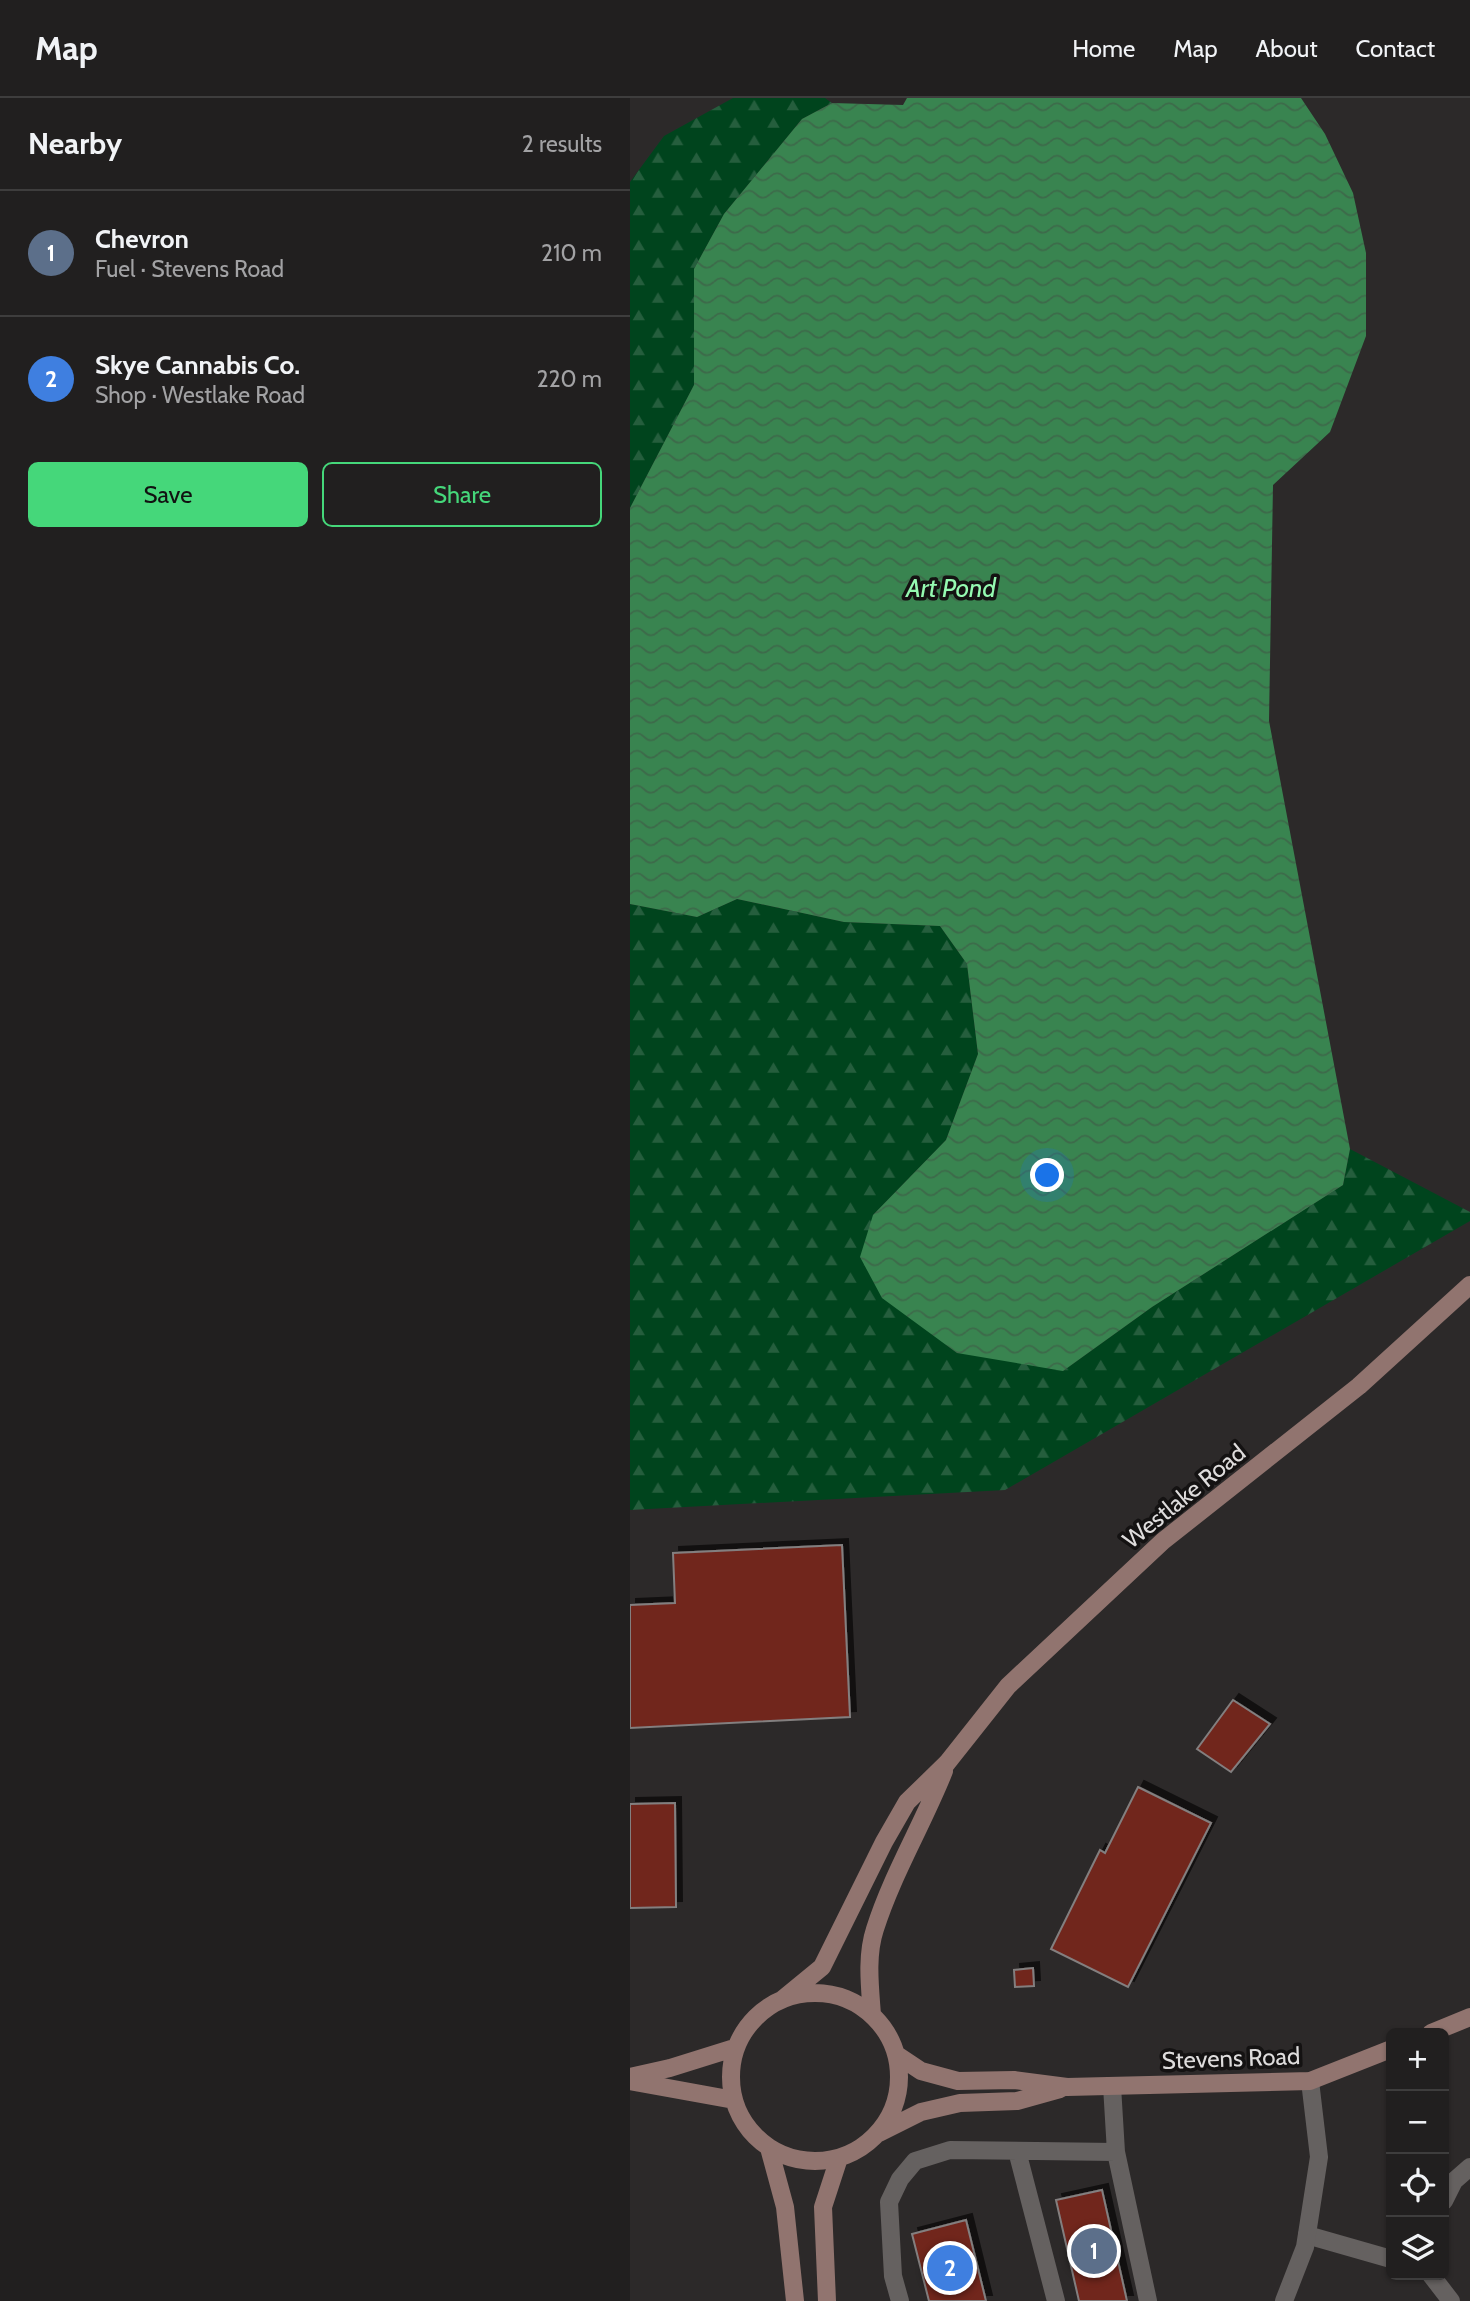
<!DOCTYPE html>
<meta charset="utf-8">
<style>
body{margin:0;font-family:Cabin,sans-serif;background:#292728;color:#f1f3f6}
.controls{position:absolute;right:21px;bottom:21px;display:grid;overflow:hidden;border-radius:10px;box-shadow:0 2px 5px #0004}
.controls button{width:63px;height:63px;display:grid;place-items:center;padding:0;border:0;border-bottom:2px solid #3e3d3d;background:#211f1f;color:#f1f3f6;font:35px sans-serif}
.you{position:absolute;left:418px;top:1078px;width:24px;height:24px;margin:-18px;border:5px solid #fff;border-radius:50%;background:#1a73e8;box-shadow:0 0 0 10px #1a73e833}
.badge{display:grid;place-items:center;width:46px;height:46px;border-radius:50%;background:#45d77a;color:#fff;font-size:23px;font-weight:700}
.pin{position:absolute;translate:-50% -50%;border:4px solid #fff;box-shadow:0 2px 7px #0006}
.list{margin:0;padding:0;list-style:none}
h2{display:flex;justify-content:space-between;align-items:center;height:91px;margin:0;padding:0 28px;font-size:30px}
h2 small{font-size:23px;font-weight:400;color:#a2a2a4}
.list li{display:grid;grid-template-columns:46px 1fr auto;gap:21px;align-items:center;box-sizing:border-box;height:126px;padding:0 28px;border-top:2px solid #3e3d3d}
.list b{display:block;font-size:26px;white-space:nowrap}
.list p{margin:0;font-size:23px;white-space:nowrap;color:#a2a2a4}
.list em{font-size:23px;font-style:normal;color:#a2a2a4}
.actions{display:flex;gap:14px;padding:21px 28px}
.actions a{flex:1;padding:16px 0;border:2px solid #45d77a;border-radius:10px;text-align:center;font-size:24px;color:#45d77a}
.actions .main{background:#45d77a;color:#111}
.icon{flex:none;width:38px;height:38px;fill:none;stroke:currentColor;stroke-width:2;stroke-linecap:round;stroke-linejoin:round}
.map{position:relative;flex:none;width:840px;height:2203px;overflow:hidden}
header{display:flex;align-items:center;gap:42px;box-sizing:border-box;height:98px;padding:0 35px;background:#211f1f;border-bottom:2px solid #3e3d3d}
header strong{font-size:33px}
nav{display:flex;gap:38px;margin-inline-start:auto;font-size:24px}
main{display:flex}
aside{flex:1;background:#211f1f}
.map>svg:first-child{display:block}
.forest{fill:url(#forest-firs)}
.water{fill:url(#water-waves)}
.building{fill:#71251d;stroke:#837f7f;stroke-width:2;filter:url(#shadow)}
.lines{fill:none;stroke-linecap:round;stroke-linejoin:round}
.lane{stroke:#656160;stroke-width:18}
.street{stroke:#656160;stroke-width:18}
.secondary{stroke:#91746f;stroke-width:18}
.labels{text-anchor:middle;dominant-baseline:central;stroke-width:7;stroke-linejoin:round;paint-order:stroke}
.street-label{font-size:24px;fill:#dedcdc;stroke:#141212}
.water-label{font-size:26px;font-style:italic;fill:#95fab1;stroke:#141212}
</style>
<header>
<strong>Map</strong>
<nav><a>Home</a><a>Map</a><a>About</a><a>Contact</a></nav>
</header>
<main>
<aside>
<h2>Nearby<small>2 results</small></h2>
<ul class="list">
<li><span class="badge" style="background:#5c6f8a">1</span><div><b>Chevron</b><p>Fuel · Stevens Road</p></div><em>210 m</em></li>
<li><span class="badge" style="background:#3f7fe0">2</span><div><b>Skye Cannabis Co.</b><p>Shop · Westlake Road</p></div><em>220 m</em></li>
</ul>
<div class="actions"><a class="main">Save</a><a>Share</a></div>
</aside>
<div class="map">
<svg width="840" height="2203" viewBox="0 0 840 2203">
<defs>
<pattern id="forest-firs" width="22" height="20" patternUnits="userSpaceOnUse" patternTransform="scale(1.75)"><rect width="22" height="20" fill="#00441d"/><path d="M5 1l3.5 6h-7zM16 11l3.5 6h-7z" fill="#255e3d"/></pattern>
<pattern id="water-waves" width="16" height="10" patternUnits="userSpaceOnUse" patternTransform="scale(1.75)"><rect width="16" height="10" fill="#398450"/><path d="M0 5q4-4 8 0t8 0" fill="none" stroke="#3d6a4a"/></pattern>
<filter id="shadow"><feDropShadow dx="6" dy="-6" stdDeviation="0" flood-color="#0009"/></filter>
</defs>
<rect width="100%" height="100%" fill="#2c2929"/>
<!-- forest -->
<path class="forest" d="M103,0H195L202,5L172,21L94,116L64,171V287L0,410V84L34,38Z
M107,801L214,824L310,828L337,866L348,956L316,1042L243,1117L433,1273L522,1209L713,1087L720,1051L840,1114V1123L375,1392L0,1412V806L67,819Z"/>
<!-- water -->
<path class="water" d="M277,0H671L695,36L723,95L736,155V238L700,334L643,387L639,623L720,1051L713,1087L522,1209L433,1273L327,1255L252,1200L230,1159L243,1117L316,1042L348,956L337,866L310,828L214,824L107,801L67,819L0,806V410L64,287V171L94,116L172,21L202,5L273,7Z"/>
<!-- building -->
<path class="building" d="M212,1447L220,1619L0,1630V1507L45,1505L43,1455Z
M603,1602L640,1626L601,1674L567,1651Z
M508,1689L581,1725L498,1889L421,1851L470,1752L475,1755Z
M45,1705L46,1809L0,1810V1706Z
M403,1870L404,1888L385,1889L384,1872Z
M472,2092L497,2203H449L426,2102Z
M336,2122L356,2203H299L282,2136Z"/>
<g class="lines">
<!-- lane -->
<path class="lane" d="M387,2053L426,2203
M486,2054L518,2203
M814,2103L824,2083L840,2069
M677,2137L761,2161
M801,2177L821,2203
M270,2203L263,2178L259,2104L270,2081L285,2063L320,2052L486,2054L482,1988"/>
<!-- street -->
<path class="street" d="M654,2203L675,2149L689,2059L680,1983"/>
<!-- secondary -->
<path class="secondary" d="M101 1979a84 84 0 1 1 168 0a84 84 0 1 1-168 0Z
M153,1901L192,1869L254,1744L277,1704L317,1665L378,1588L533,1443L729,1288L840,1187
M242,1917C240,1889 236,1858 245,1831C262,1777 293,1726 314,1673
M801,1935L840,1919
M267,1957L291,1973L328,1983L384,1982L437,1989L680,1983L761,1951
M0,1979L40,1970L104,1950
M0,1983L104,2002
M249,2035L291,2014L330,2005L387,2003L430,1991
M139,2050L155,2109L165,2203
M197,2203L193,2109L209,2060"/>
</g>
<g class="labels">
<!-- street labels -->
<g class="street-label">
<text transform="translate(554 1398) rotate(-39)">Westlake Road</text>
<text transform="translate(601 1960) rotate(-2)">Stevens Road</text>
</g>
<!-- water labels -->
<g class="water-label">
<text x="321" y="490">Art Pond</text>
</g>
</g>
</svg>
<div class="controls">
<button>+</button>
<button>−</button>
<button><svg class="icon" aria-label="locate" viewBox="0 0 24 24"><circle cx="12" cy="12" r="6"/><path d="M12 2v4M12 18v4M2 12h4M18 12h4"/></svg></button>
<button><svg class="icon" aria-label="layers" viewBox="0 0 24 24"><path d="M12 4l9 5-9 5-9-5zM3 14l9 5 9-5"/></svg></button>
</div>
<div class="you"></div>
<div class="pin badge" style="left:464px;top:2153px;background:#5c6f8a">1</div>
<div class="pin badge" style="left:320px;top:2170px;background:#3f7fe0">2</div>
</div>
</main>
